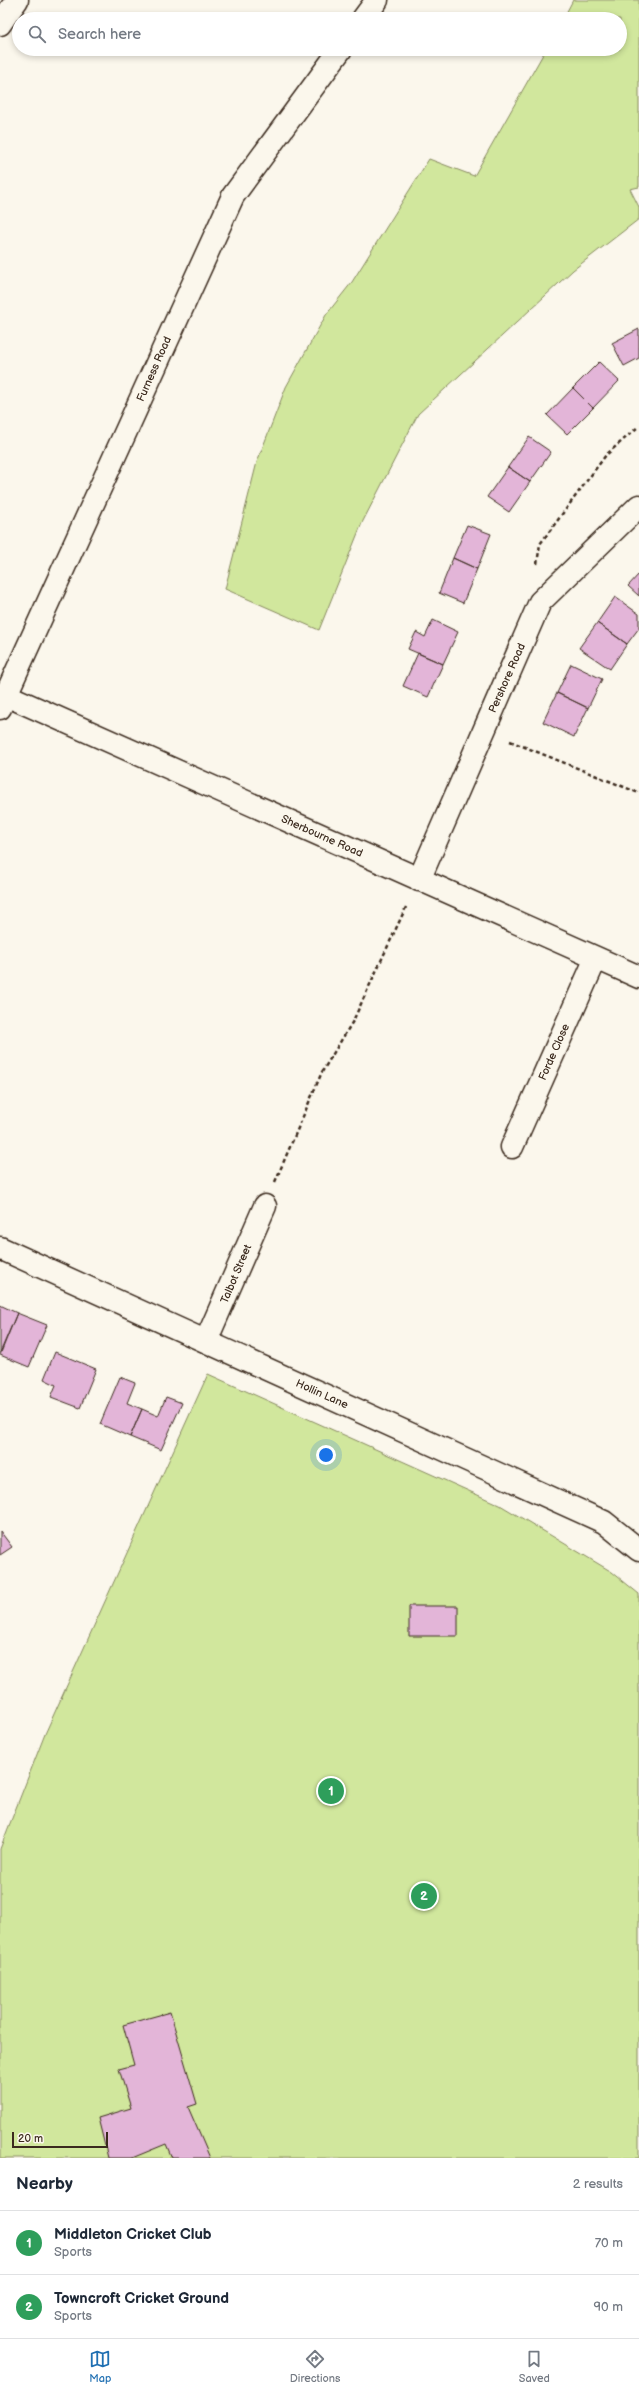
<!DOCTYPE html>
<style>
body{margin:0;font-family:"Balsamiq Sans",sans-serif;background:#f6f6f7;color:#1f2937}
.scale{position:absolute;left:12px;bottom:10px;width:96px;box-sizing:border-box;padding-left:4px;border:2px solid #3b2a1e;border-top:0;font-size:11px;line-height:14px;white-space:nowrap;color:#3b2a1e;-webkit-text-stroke:3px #fbf7ec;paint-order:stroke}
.you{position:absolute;left:326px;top:1455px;width:14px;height:14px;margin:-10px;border:3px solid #fff;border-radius:50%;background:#1a73e8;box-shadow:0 0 0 6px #1a73e833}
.badge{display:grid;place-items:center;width:26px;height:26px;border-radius:50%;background:#1f6fb2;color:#fff;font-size:13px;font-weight:700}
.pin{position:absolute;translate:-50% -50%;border:2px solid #fff;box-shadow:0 1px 4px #0006}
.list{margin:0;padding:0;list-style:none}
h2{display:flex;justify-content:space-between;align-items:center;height:52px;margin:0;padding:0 16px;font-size:17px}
h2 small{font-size:13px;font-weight:400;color:#747a83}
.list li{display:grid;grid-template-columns:26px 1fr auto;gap:12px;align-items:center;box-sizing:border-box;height:64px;padding:0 16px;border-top:1px solid #e0e1e3}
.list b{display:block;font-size:15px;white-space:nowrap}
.list p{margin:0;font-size:13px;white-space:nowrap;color:#747a83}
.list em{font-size:13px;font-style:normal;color:#747a83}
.icon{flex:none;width:22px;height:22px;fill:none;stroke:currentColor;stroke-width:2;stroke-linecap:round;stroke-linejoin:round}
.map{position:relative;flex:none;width:639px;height:2158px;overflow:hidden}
.search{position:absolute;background:#fff;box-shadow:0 2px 6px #0003;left:12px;right:12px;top:12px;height:44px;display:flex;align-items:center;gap:10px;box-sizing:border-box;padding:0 14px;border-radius:22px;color:#747a83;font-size:15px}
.sheet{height:180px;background:#fff}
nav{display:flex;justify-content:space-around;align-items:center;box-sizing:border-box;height:56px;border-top:1px solid #e0e1e3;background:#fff;font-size:11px;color:#747a83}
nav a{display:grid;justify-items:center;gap:2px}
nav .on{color:#1f6fb2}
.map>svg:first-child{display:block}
.green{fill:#d1e79d;stroke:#86885e}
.building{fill:#e3b5d8;stroke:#3b2a1e}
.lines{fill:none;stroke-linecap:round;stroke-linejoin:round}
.minor-casing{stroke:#3b2a1e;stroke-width:25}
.major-casing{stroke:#3b2a1e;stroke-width:25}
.path{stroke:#3b2a1e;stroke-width:2.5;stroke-dasharray:4 3;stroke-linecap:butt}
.minor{stroke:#fbf7ec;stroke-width:22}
.major{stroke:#fbf7ec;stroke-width:22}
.labels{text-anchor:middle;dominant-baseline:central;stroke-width:3;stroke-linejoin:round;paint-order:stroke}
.street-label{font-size:11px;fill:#3b2a1e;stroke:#fbf7ec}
</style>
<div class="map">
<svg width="639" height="2158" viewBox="0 0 639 2158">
<rect width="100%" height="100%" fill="#fbf7ec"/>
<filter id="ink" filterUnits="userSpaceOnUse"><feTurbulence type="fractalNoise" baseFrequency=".025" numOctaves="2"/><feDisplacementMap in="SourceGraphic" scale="8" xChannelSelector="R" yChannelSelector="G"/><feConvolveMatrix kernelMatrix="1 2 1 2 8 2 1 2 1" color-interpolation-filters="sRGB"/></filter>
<g filter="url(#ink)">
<!-- green -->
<path class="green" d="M573,0H639V187L630,189L639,207V219L573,270L418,414L362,523L319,630L225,589L257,462L286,387L326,315L352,282L429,159L474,176L546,49H620V19H563Z
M208,1374L500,1505L612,1572L639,1594V2158H0V1849L45,1734Z"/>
<!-- building -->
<path class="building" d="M639,329V358L624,366L612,343Z
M599,362L619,381L593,408L573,388Z
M573,388L593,408L567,434L547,415Z
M529,437L551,452L530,482L508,467Z
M508,467L530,482L509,512L487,497Z
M467,525L491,534L477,569L453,558Z
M453,558L477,569L463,603L439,593Z
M639,574V596L628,586Z
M615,597L639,614V628L627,644L597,623Z
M433,620L458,632L443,664L408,649L416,632L425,637Z
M597,623L627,644L610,669L579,648Z
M418,653L443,664L428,697L403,686Z
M571,664L602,679L588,708L557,693Z
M557,693L588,708L574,737L543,722Z
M0,1305L17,1313L0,1353Z
M17,1313L47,1325L29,1367L0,1355Z
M55,1352L96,1369L80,1408L51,1397L56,1385L44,1379Z
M120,1377L135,1383L127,1403L142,1409L130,1437L100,1424Z
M166,1397L182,1403L161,1450L130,1437L142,1409L158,1416Z
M0,1531L12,1547L0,1555Z
M409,1606H458V1636H409Z
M170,2012L197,2104L188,2107L210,2158H172L166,2144L132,2158H108L98,2118L131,2108L119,2069L134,2065L123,2025Z"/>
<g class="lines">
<defs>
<path id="minor" d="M363,19L377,0
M0,24L17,0
M6,695L639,977
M0,708L233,196L341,49
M419,880L540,602L639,506
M512,1147L596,958
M206,1341L265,1206"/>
<path id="major" d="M0,1248L604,1522L639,1550"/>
</defs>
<!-- minor casing -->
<use href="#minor" class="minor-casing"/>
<!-- major casing -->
<use href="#major" class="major-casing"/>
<!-- path -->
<path class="path" d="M537,564L540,544L606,455L639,426
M510,741L639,793
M275,1182L322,1072L353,1021L407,905"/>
<!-- minor -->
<use href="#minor" class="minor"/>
<!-- major -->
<use href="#major" class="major"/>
</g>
</g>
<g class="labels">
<!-- street labels -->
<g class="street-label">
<text transform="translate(154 369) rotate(-66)">Furness Road</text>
<text transform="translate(507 678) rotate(-66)">Pershore Road</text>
<text transform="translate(322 836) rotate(24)">Sherbourne Road</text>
<text transform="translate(554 1052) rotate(-66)">Forde Close</text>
<text transform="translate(236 1274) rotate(-67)">Talbot Street</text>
<text transform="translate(322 1394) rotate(24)">Hollin Lane</text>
</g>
</g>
</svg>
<div class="scale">20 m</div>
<div class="you"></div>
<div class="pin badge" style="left:331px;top:1791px;background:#2e9e5b">1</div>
<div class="pin badge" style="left:424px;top:1896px;background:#2e9e5b">2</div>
<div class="search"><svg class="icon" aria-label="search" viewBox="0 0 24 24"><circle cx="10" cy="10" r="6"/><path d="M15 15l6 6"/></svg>Search here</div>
</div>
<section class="sheet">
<h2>Nearby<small>2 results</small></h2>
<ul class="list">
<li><span class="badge" style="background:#2e9e5b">1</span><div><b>Middleton Cricket Club</b><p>Sports</p></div><em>70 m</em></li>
<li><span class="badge" style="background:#2e9e5b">2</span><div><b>Towncroft Cricket Ground</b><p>Sports</p></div><em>90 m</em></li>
</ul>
</section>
<nav>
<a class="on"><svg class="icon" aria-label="map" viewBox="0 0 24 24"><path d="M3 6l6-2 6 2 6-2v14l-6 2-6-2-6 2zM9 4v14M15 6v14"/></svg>Map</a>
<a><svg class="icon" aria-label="directions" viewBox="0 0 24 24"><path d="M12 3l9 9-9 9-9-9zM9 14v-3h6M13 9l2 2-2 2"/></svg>Directions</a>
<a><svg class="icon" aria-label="saved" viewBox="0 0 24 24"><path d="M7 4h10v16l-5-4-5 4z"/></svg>Saved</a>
</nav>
